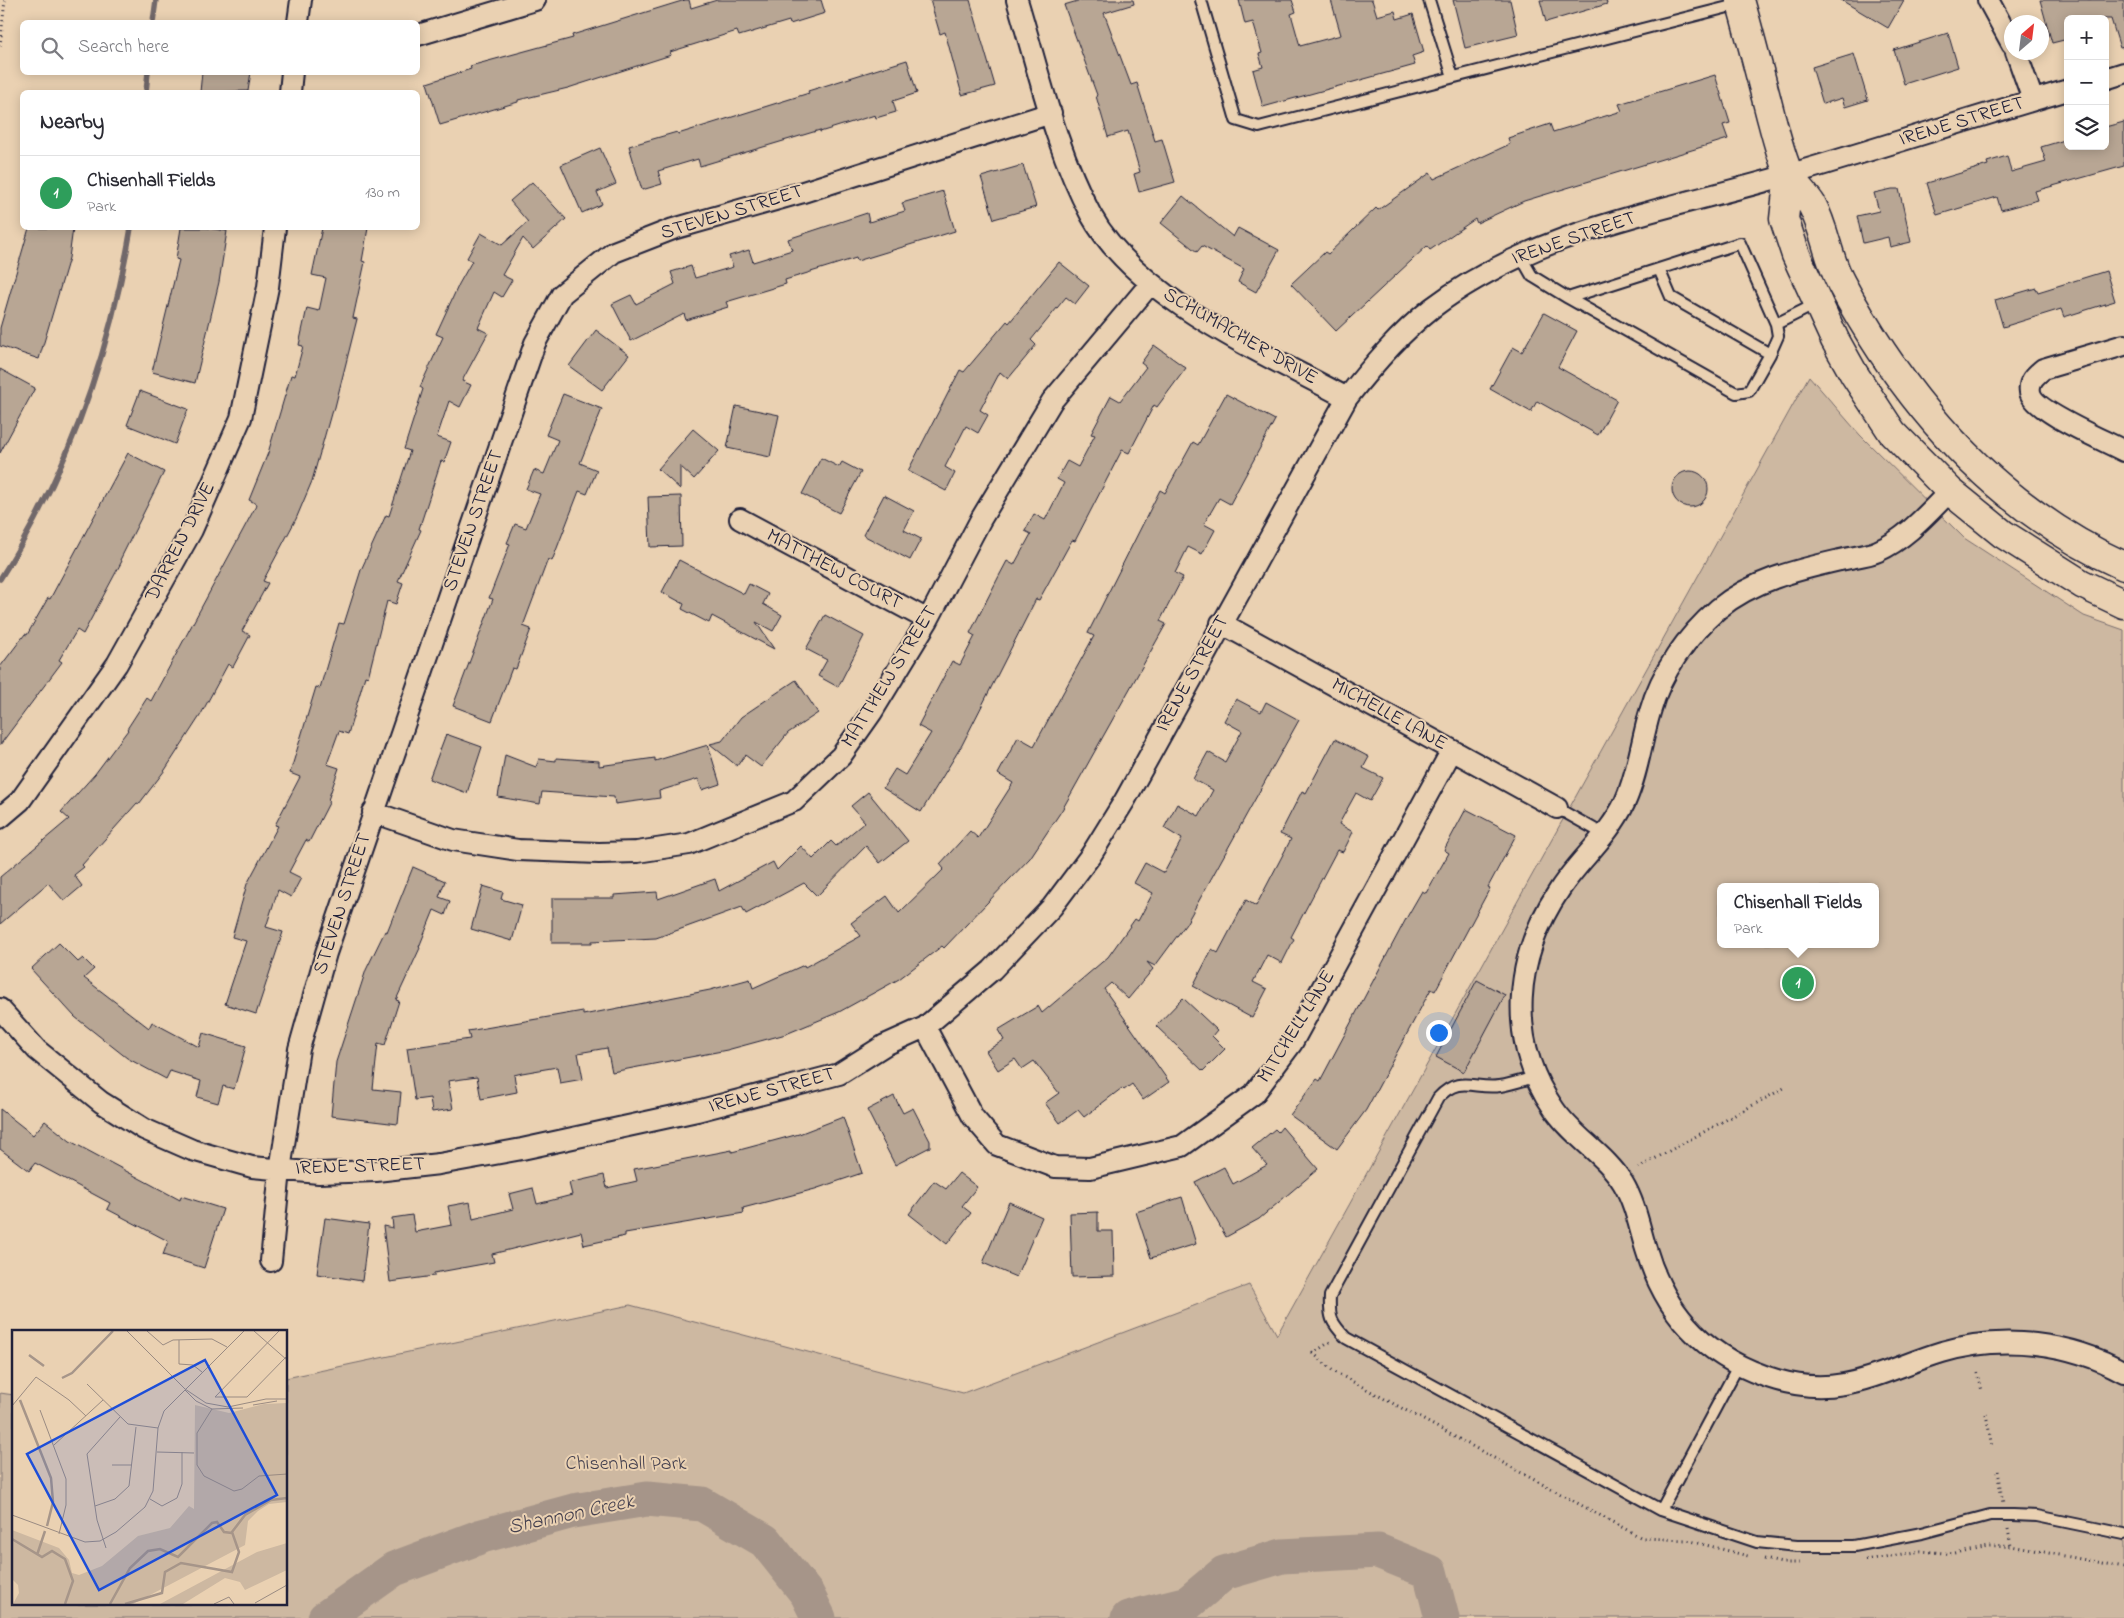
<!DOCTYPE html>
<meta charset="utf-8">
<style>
body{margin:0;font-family:"Indie Flower",sans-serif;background:#f2f2f3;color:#2b2b33}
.controls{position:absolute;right:15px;top:15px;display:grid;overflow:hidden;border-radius:8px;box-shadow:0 2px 12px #0003}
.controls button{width:45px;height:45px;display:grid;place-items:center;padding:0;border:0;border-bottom:1px solid #e1e1e2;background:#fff;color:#2b2b33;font:25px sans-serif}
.compass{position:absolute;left:2004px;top:15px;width:45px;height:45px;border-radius:50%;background:#fff;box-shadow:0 2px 12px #0003;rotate:28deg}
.you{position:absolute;left:1438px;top:1032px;width:18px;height:18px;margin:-12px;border:4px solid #fff;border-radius:50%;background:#1a73e8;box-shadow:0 0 0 8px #1a73e833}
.badge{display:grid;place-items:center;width:32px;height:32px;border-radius:50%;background:#22223b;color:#fff;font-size:16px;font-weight:700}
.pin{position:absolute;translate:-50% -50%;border:2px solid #fff;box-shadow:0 1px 5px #0006}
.popup{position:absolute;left:1717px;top:883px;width:162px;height:65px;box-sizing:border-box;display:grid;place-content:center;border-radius:8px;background:#fff;filter:drop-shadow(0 1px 4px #0005);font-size:16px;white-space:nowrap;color:#7c7c81}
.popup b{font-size:19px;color:#2b2b33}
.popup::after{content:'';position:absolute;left:50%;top:100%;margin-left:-10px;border:10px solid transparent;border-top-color:#fff}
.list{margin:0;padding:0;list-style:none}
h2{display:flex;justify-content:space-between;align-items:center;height:65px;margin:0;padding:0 20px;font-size:21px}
h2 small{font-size:16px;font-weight:400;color:#7c7c81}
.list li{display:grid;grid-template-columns:32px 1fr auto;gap:15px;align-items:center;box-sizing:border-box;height:75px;padding:0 20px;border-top:1px solid #e1e1e2}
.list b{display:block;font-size:19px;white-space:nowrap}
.list p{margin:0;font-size:16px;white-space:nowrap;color:#7c7c81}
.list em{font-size:16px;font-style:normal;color:#7c7c81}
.icon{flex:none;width:28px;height:28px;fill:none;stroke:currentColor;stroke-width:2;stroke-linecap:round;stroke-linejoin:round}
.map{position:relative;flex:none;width:2124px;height:1618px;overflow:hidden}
.search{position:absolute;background:#fff;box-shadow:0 2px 12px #0003;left:20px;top:20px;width:400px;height:55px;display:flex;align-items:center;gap:12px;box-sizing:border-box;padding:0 18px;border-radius:8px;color:#7c7c81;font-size:19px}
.panel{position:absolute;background:#fff;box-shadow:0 2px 12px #0003;left:20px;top:90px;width:400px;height:140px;border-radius:8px}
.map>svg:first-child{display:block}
.green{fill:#cdb8a1;stroke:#786d6e;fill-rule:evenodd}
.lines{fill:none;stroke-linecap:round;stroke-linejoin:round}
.stream{stroke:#71676a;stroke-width:5.5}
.river{stroke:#a69589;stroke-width:35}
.building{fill:#b8a694;stroke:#22223b}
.lane-casing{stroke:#22223b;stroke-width:14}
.street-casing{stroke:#22223b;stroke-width:24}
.secondary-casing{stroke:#22223b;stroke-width:31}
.path{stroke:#22223b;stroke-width:3;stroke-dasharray:1 4;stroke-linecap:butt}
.lane{stroke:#ead1b2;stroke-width:10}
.street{stroke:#ead1b2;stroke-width:20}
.secondary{stroke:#ead1b2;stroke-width:28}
.labels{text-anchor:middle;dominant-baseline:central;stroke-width:4;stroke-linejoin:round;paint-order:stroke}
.street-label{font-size:20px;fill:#22223b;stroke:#ead1b2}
.park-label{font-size:20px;fill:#44404f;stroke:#ead1b2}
.water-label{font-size:21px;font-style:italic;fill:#433f4e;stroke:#ead1b2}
.inset-river{fill:none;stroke:#a69589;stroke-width:2.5}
.inset-road{fill:none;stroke:#9a8b82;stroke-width:1}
.view{fill:#1d4ed8;fill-opacity:0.15;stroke:#1d4ed8;stroke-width:2.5}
.inset-edge{fill:none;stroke:#22223b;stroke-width:2.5}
</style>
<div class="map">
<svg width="2124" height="1618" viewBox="0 0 2124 1618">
<rect width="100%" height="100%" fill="#ead1b2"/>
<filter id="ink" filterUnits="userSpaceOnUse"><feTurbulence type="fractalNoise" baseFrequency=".02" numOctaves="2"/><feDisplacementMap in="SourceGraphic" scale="10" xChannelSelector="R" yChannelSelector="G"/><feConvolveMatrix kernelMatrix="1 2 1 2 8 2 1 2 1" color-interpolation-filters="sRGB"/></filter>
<g filter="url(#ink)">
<!-- green -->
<path class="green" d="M1809,376L1860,435L1964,538L2084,616L2124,630V1618H0V1393L14,1395V1604H286V1378L630,1305L963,1393L1249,1285L1277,1335ZM1720,887H1876V944H1720Z"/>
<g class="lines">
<!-- stream -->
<path class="stream" d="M153,22L156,0
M146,92L148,72
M0,579C69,472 110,352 131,228"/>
<!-- river -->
<path class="river" d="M325,1618L394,1569L482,1536L573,1511L647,1499L702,1504L765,1541L807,1594L819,1618
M1128,1618L1188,1603L1224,1573L1282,1556L1378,1551L1430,1572L1442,1618"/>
</g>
<!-- building -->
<path class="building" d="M685,0H689L691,8L717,0H821L825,13L790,24L789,21L739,36L737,31L670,52L671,55L568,88L518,100V102L440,125L427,83L471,69L470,66L573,38L572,35Z
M930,0H970L995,86L962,95L945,32L940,34Z
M1081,0H1133L1134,4L1104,13L1131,85L1137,83L1155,141L1162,139L1175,182L1139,192L1134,174L1140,172L1128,131L1108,137L1096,96L1097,95L1064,5Z
M1239,0H1292L1296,12L1291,14L1300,46L1341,35L1331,0H1372L1377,16L1395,11L1397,19L1413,14L1424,52L1412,56L1415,65L1263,107L1253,70L1263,67L1259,54L1262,53L1253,22L1245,24Z
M1453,0H1510L1518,35L1465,48Z
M1540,0H1606L1607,4L1546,22Z
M1841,0H1904L1888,28Z
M2040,0H2124V47L2120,48L2111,19H2068V39L2052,43Z
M1948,33L1958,67L1904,84L1894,50Z
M1854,54L1868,100L1845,107L1842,98L1823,104L1812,67Z
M907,60L917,93L893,101L896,112L876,118L875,115L820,132V130L700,166L698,159L658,171L662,184L642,190L629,146L677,132L678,134L809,93L808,91Z
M202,72H251L248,91L200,92Z
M1715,75L1730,123L1723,125L1728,139L1524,201L1477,223L1475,219L1430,250L1427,246L1336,331L1291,284L1325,252L1328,254L1376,208L1378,210L1430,173L1434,179L1510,144L1508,138L1550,124L1553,132L1622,111L1619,104Z
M2124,122V166L2035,191L2038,200L2001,210L1997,197L1937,215L1927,183L1988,165L1987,162L2007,156L2011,172L2046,162L2041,147L2068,139V146H2105V127Z
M600,148L616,184L597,192L602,204L582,213L561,165Z
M1023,165L1036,207L994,219L981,177Z
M532,182L566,219L533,249L523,238L502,275L512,280L502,297L494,292L478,328L488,333L462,381L471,385L460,407L449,401L437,437L451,442L444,462L441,461L419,529L421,530L398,581L403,583L396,604L387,601L368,677L365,676L348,734L339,731L327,764L339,768L328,800L330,801L309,842L306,840L289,872L301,878L291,897L278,890L266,927L283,932L256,1014L225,1004L246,941L232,937L247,884L278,826L275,825L300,777L290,773L316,687L320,688L339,623L344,624L361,570L386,515L389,516L410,451L404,449L423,389L420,387L443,337L436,334L459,284L472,261L467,258L481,233L502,245L528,222L510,201Z
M1892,189H1899L1911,242L1890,247L1888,237L1863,243L1857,216L1879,211L1874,193Z
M943,191L955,231L857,261L856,258L785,280L786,284L726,302L728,307L686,320L684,314L631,341L612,304L631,295L636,304L675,284L671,272L691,266L695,278L733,267L729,256L749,250L753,262L792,250L788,239L867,213L869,222L905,211L902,203Z
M1183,196L1233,237L1238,228L1279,250L1256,292L1238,282L1244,269L1202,246L1197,252L1161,223Z
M29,228H73L69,258L39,359L0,346V328Z
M181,228H207L227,231L219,282L195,383L152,372L179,260L176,259Z
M322,228H368L362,261L365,262L353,318L357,319L334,411L332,410L312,481L296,519L263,581L268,583L242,631L250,635L233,667L228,664L200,716L165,770L139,804L137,803L82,865L84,867L74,875L82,886L64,901L48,883L0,924V877L69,819L61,812L95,774L128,730L127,729L147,698L151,701L257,504L249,500L268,453L291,375L295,376L303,346L299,345L307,308L319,311L326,278L312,275Z
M1059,262L1089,286L1075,304L1066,297L1031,340L1036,345L1008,379L1000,372L980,410L988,415L978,433L966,426L945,467L955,473L946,491L908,471L960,370L964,372L1007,321L1009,323Z
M2106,271L2115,301L2064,317L2061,309L2003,327L1995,300L2036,288L2038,292Z
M1544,313L1577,331L1558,367L1617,400L1598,435L1537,401L1531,412L1490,389L1513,347L1522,352Z
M596,330L629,355L602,390L569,366Z
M1154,345L1186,368L1157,407L1154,405L1129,453L1122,450L1075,541L1072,540L1039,600L1036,599L962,745L921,812L883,788L895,769L905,775L931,733L918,726L952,661L960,665L975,636L970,633L998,578L1007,561L1014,565L1031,534L1025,531L1034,514L1045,520L1064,483L1057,479L1067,461L1078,467L1095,435L1091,434L1111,396L1120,401L1146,367L1141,363Z
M0,369L35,388L0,453Z
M140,391L188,409L175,444L127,425Z
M563,394L602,409L580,463L597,470L587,494L579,491L552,561L548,559L523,626L531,629L516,669L512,668L492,721L453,706L493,599L489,598L510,544L507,543L515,524L526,528L540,494L526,489L534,470L544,474L558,440L546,435Z
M1226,394L1275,420L1230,504L1219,498L1204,524L1215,530L1202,554L1188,547L1175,573L1183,577L1160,621L1166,624L1062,810L1030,858L944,948L942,946L899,979L839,1012L786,1034L727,1050L612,1072L607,1048L578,1053L583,1079L560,1083L557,1067L522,1073L514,1075L517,1092L481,1099L477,1077L448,1081L453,1109L432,1112L430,1098L415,1100L407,1048L470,1039L468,1031L583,1011V1015L710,990L750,979L753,988L804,965L805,967L861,936L851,923L887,896L899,913L944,869L940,864L970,831L978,838L1013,783L998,774L1018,737L1034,746L1094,636L1088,633L1160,490L1165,493L1193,442L1198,445Z
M736,406L779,415L770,457L727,448Z
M693,429L719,451L694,479L680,466V489L658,469Z
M128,453L164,472L120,560L122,561L83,634L77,630L59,660L62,662L0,745V667L25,634L27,635L48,598L50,599Z
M821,458L839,467L842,462L861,472L839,513L802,494Z
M1672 489a18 18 0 1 1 36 0a18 18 0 1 1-36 0Z
M884,495L914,511L904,530L921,539L910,560L863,535Z
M681,496L682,546L650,547L648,497Z
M679,560L744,594L749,584L768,594L763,604L782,615L773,631L756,622L774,649L712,616L709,623L682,609L684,604L662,592Z
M825,615L864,636L838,687L818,676L827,660L806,649Z
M796,680L818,713L788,733L761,767L745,755L737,766L710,744L722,741L741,717Z
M1236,699L1261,712L1266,702L1299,720L1186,924L1155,966L1147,962L1153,969L1128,999L1111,983L1104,989L1169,1082L1143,1100L1132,1084L1124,1090L1122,1088L1084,1117L1078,1110L1060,1123L1045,1103L1059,1093L1034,1061L1022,1069L1015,1059L998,1070L986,1051L1004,1040L998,1030L1038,1006L1042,1013L1108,957L1135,919L1138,921L1153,893L1134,883L1145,863L1164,873L1182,839L1164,828L1177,804L1199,816L1213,790L1193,779L1208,752L1225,762L1242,731L1224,721Z
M446,734L482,747L467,793L429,779Z
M1335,739L1369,757L1363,768L1383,778L1370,801L1356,793L1339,824L1353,832L1343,852L1337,850L1291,937L1294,939L1282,963L1267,955L1253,982L1267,989L1252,1018L1193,986L1212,949L1218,953L1246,900L1256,906L1291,839L1280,834L1302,791L1306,793Z
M708,745L720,784L702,790L698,779L659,791L660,798L615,804L614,797L542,792L540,804L498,797L505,755L536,767L539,759L556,761V758L599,761V766L655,758V761Z
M868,792L908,841L880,863L866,846L817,896L804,883L746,914L742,907L656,938L592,941V943H552V898H614V895L657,892L658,899L715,879L719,891L773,862L777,870L801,846L813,859L831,841L836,846L865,822L851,806Z
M1466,809L1516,835L1488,887L1490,888L1435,991L1431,989L1366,1110L1337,1149L1290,1115L1317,1079L1320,1081L1407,917L1422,891L1426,893L1449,853L1444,850Z
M413,867L445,881L439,897L450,901L445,915L434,910L419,947L420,948L396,1000L399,1001L385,1045L378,1043L373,1089L401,1092L398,1124L331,1116L336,1062L366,970L385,931L387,932Z
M483,886L503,892L501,899L522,905L512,941L471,929Z
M59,943L78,962L83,958L94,969L84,978L149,1028L152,1022L199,1047L203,1033L246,1046L234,1089L223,1086L218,1103L197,1097L201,1081L170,1071L166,1079L127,1058L75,1017L31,969Z
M1477,980L1505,995L1464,1072L1436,1057Z
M1183,998L1217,1030L1212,1036L1225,1049L1203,1071L1156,1026Z
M894,1096L903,1113L913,1108L930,1141V1147L895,1165L867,1110Z
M0,1109L33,1135L45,1121L70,1141L180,1200L181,1196L223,1209L204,1268L163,1255L168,1241L107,1209L110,1203L35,1163L29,1171L0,1149Z
M843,1117L862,1173L815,1189L743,1208L744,1213L625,1233V1236L584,1245L581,1232L492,1254L494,1262L434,1273V1276L390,1282L383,1226L393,1228L392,1218L412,1215L415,1232L452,1225L448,1206L470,1202L473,1219L513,1209L509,1194L533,1188L537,1204L572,1195L569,1183L604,1175L607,1188L637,1181L634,1169L732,1150V1152L799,1134Z
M1282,1127L1318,1169L1259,1219L1226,1237L1195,1182L1224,1167L1233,1184L1267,1165L1252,1148L1275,1129L1278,1132Z
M959,1173L977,1187L962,1206L971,1213L947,1244L909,1214L934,1181L946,1189Z
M1182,1197L1196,1244L1151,1258L1136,1212Z
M1009,1202L1042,1217L1016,1277L983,1263Z
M1098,1212V1231H1113L1114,1276L1072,1277L1070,1213Z
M325,1218L369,1224L362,1281L317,1274Z"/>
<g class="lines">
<defs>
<path id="lane" d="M1201,0L1236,120L1259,127L1740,4
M1429,0L1453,77
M1520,255L1532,276L1568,298L1740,243L1776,324L1816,304
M1568,298L1736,393L1749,391L1770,354L1671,297L1659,269
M1770,354L1778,336L1776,324
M1557,808L1605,835
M1535,1077C1524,1080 1512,1084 1500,1086C1474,1090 1460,1074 1438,1098L1330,1296C1329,1318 1331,1322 1346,1338L1661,1510L1757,1542L1797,1546H1854L1922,1533L1990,1515H2013L2037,1516L2124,1534
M1661,1510L1738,1366"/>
<path id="street" d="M1017,0C1039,72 1055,148 1091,215C1138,300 1264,353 1347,398
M1988,0L2012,44
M298,22L301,0
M418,35L535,0
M2016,52L2033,100
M2105,79L2124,73
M290,92L292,72
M2124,345L2043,369C2036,375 2028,381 2030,392C2033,411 2106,441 2124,451
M1950,491C1928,513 1907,538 1878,551C1867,556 1852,557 1840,560C1797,570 1753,580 1718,609C1687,636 1661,672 1650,712C1641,742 1638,773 1625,802C1609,836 1580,859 1560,889C1514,957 1506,1040 1554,1109C1573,1137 1605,1154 1623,1183C1635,1203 1639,1226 1646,1249C1666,1317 1709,1360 1777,1380C1843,1399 1883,1370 1942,1352C2002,1334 2070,1342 2124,1372
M740,519L928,620
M1221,623L1557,808
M373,812L453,840L518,850L599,853L637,852L689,844L794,801L841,756L872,712L928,620L981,519L1052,401L1151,283
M0,818L20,801L117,664L192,530L241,418L268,287L275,228
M0,1009L37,1050L101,1102L144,1129L192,1150L252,1167L319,1173L376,1171L439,1164L522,1149L697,1111L839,1074L885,1045L925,1027L992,970L1052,907L1091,855L1125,800L1347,398C1372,366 1399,334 1432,308C1536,229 1669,210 1791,174C1883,147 1975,117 2068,90
M925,1027L973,1117L997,1145L1055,1167L1090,1168L1182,1146L1254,1094L1292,1043L1452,750
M271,1261L280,1170L299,1049L326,953L535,343L562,294L614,252L673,229L800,193L1051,113"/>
<path id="secondary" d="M1740,0C1751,39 1761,78 1771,117C1776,135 1781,157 1789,174C1795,186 1805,194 1812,205C1825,229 1828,259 1841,283C1906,404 1996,508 2124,566
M1789,174L1784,219L1796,255L1835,340L1854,374L1892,432L1950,491L2003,534L2082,584L2124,604"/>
</defs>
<!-- lane casing -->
<use href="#lane" class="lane-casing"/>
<!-- street casing -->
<use href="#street" class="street-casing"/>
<!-- secondary casing -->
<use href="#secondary" class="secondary-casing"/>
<!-- path -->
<path class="path" d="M0,46L5,0
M1638,1168L1786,1087
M1330,1342L1313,1353L1333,1371L1642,1538L1687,1540L1748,1556
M1978,1373L1982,1391
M1986,1414L1992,1447
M1997,1471L2003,1503
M2008,1529L2011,1546
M1764,1559L1782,1563H1802
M1866,1560L1921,1551L1955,1554L1988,1547L2011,1546L2124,1567"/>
<!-- lane -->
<use href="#lane" class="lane"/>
<!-- street -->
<use href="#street" class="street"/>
<!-- secondary -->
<use href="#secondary" class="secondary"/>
</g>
</g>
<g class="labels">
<!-- street labels -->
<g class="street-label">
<text transform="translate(1962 122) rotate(-17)">IRENE STREET</text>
<text transform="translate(732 213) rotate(-17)">STEVEN STREET</text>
<text transform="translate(1574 239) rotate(-19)">IRENE STREET</text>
<text transform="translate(1240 337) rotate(30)">SCHUMACHER DRIVE</text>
<text transform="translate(474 521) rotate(-71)">STEVEN STREET</text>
<text transform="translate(181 542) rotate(-63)">DARREN DRIVE</text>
<text transform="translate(834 570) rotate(28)">MATTHEW COURT</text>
<text transform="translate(1193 674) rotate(-61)">IRENE STREET</text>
<text transform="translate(890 677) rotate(-58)">MATTHEW STREET</text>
<text transform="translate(1389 715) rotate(29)">MICHELLE LANE</text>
<text transform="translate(343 904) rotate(-72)">STEVEN STREET</text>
<text transform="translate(1297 1027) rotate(-58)">MITCHELL LANE</text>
<text transform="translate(772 1091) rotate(-15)">IRENE STREET</text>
<text transform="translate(360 1167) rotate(-2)">IRENE STREET</text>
</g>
<!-- park labels -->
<g class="park-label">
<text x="626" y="1464">Chisenhall Park</text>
</g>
<!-- water labels -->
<g class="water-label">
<text transform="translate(571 1515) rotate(-12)">Shannon Creek</text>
</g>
</g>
<!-- overview -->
<g transform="translate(12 1330)">
<rect width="275" height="275" fill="#ead1b2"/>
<path d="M275,73V172L257,174L246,181L236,191L233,215L121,274H1L7,263L6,255L0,249V200L47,218L57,230L60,243L67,245L90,236L126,206L158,198L177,176L182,179L183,75L217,83L252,74ZM275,213V240L233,260L228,252L213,248L171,274H148L245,222Z" fill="#cdb8a1"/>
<path class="inset-river" d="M17,25L32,36M50,48L60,43L101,1M8,70L39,148L41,172L35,196M0,209L30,227L40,221L53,229L61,251L53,274M25,225L33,201M98,274L118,238L136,221L148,219L166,227L200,193L205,192L212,202L220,203M113,274L150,263L153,242L169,233L220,242L227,222L220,202L233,185L259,170L275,168"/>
<path class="inset-road" d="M115,1L173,59L194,73L216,77L254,69H275M135,1L151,15L161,10L200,9L215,17M242,1L275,30M267,1L203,67H235L275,26M167,10V34L181,35L190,42M75,54L116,94L146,98M173,60L184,71L200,79L231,78M241,75L265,71M0,76L24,47L57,70L74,86M200,79L185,103V135L192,146L222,161L230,159L247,146L275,144M28,80L54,149V175L47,204M42,115L91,70M145,122L182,123M100,135H120M138,169L150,176L165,168L170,154V122M83,176L103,169L117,156L124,97M0,185L73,212L88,211L104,202L133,177L141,161L146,98L152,81L232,1M94,218L85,190L75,124L108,87M243,273L275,255M202,274L217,267L222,274"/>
<path class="view" d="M193,30L265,165L87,260L15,124Z"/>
<rect width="275" height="275" class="inset-edge"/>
</g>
</svg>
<div class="controls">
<button>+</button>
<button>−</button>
<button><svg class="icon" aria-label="layers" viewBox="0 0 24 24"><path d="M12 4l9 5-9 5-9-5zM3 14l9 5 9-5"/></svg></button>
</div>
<svg class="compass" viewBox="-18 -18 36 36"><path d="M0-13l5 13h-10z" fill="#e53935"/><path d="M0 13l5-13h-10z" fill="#7c7c81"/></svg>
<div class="you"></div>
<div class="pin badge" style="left:1798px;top:983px;background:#2e9e5b">1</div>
<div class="popup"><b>Chisenhall Fields</b>Park</div>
<div class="search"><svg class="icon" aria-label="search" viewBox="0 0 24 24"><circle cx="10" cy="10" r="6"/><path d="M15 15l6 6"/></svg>Search here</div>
<section class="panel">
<h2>Nearby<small></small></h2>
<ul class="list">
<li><span class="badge" style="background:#2e9e5b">1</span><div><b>Chisenhall Fields</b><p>Park</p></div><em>130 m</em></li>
</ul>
</section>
</div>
